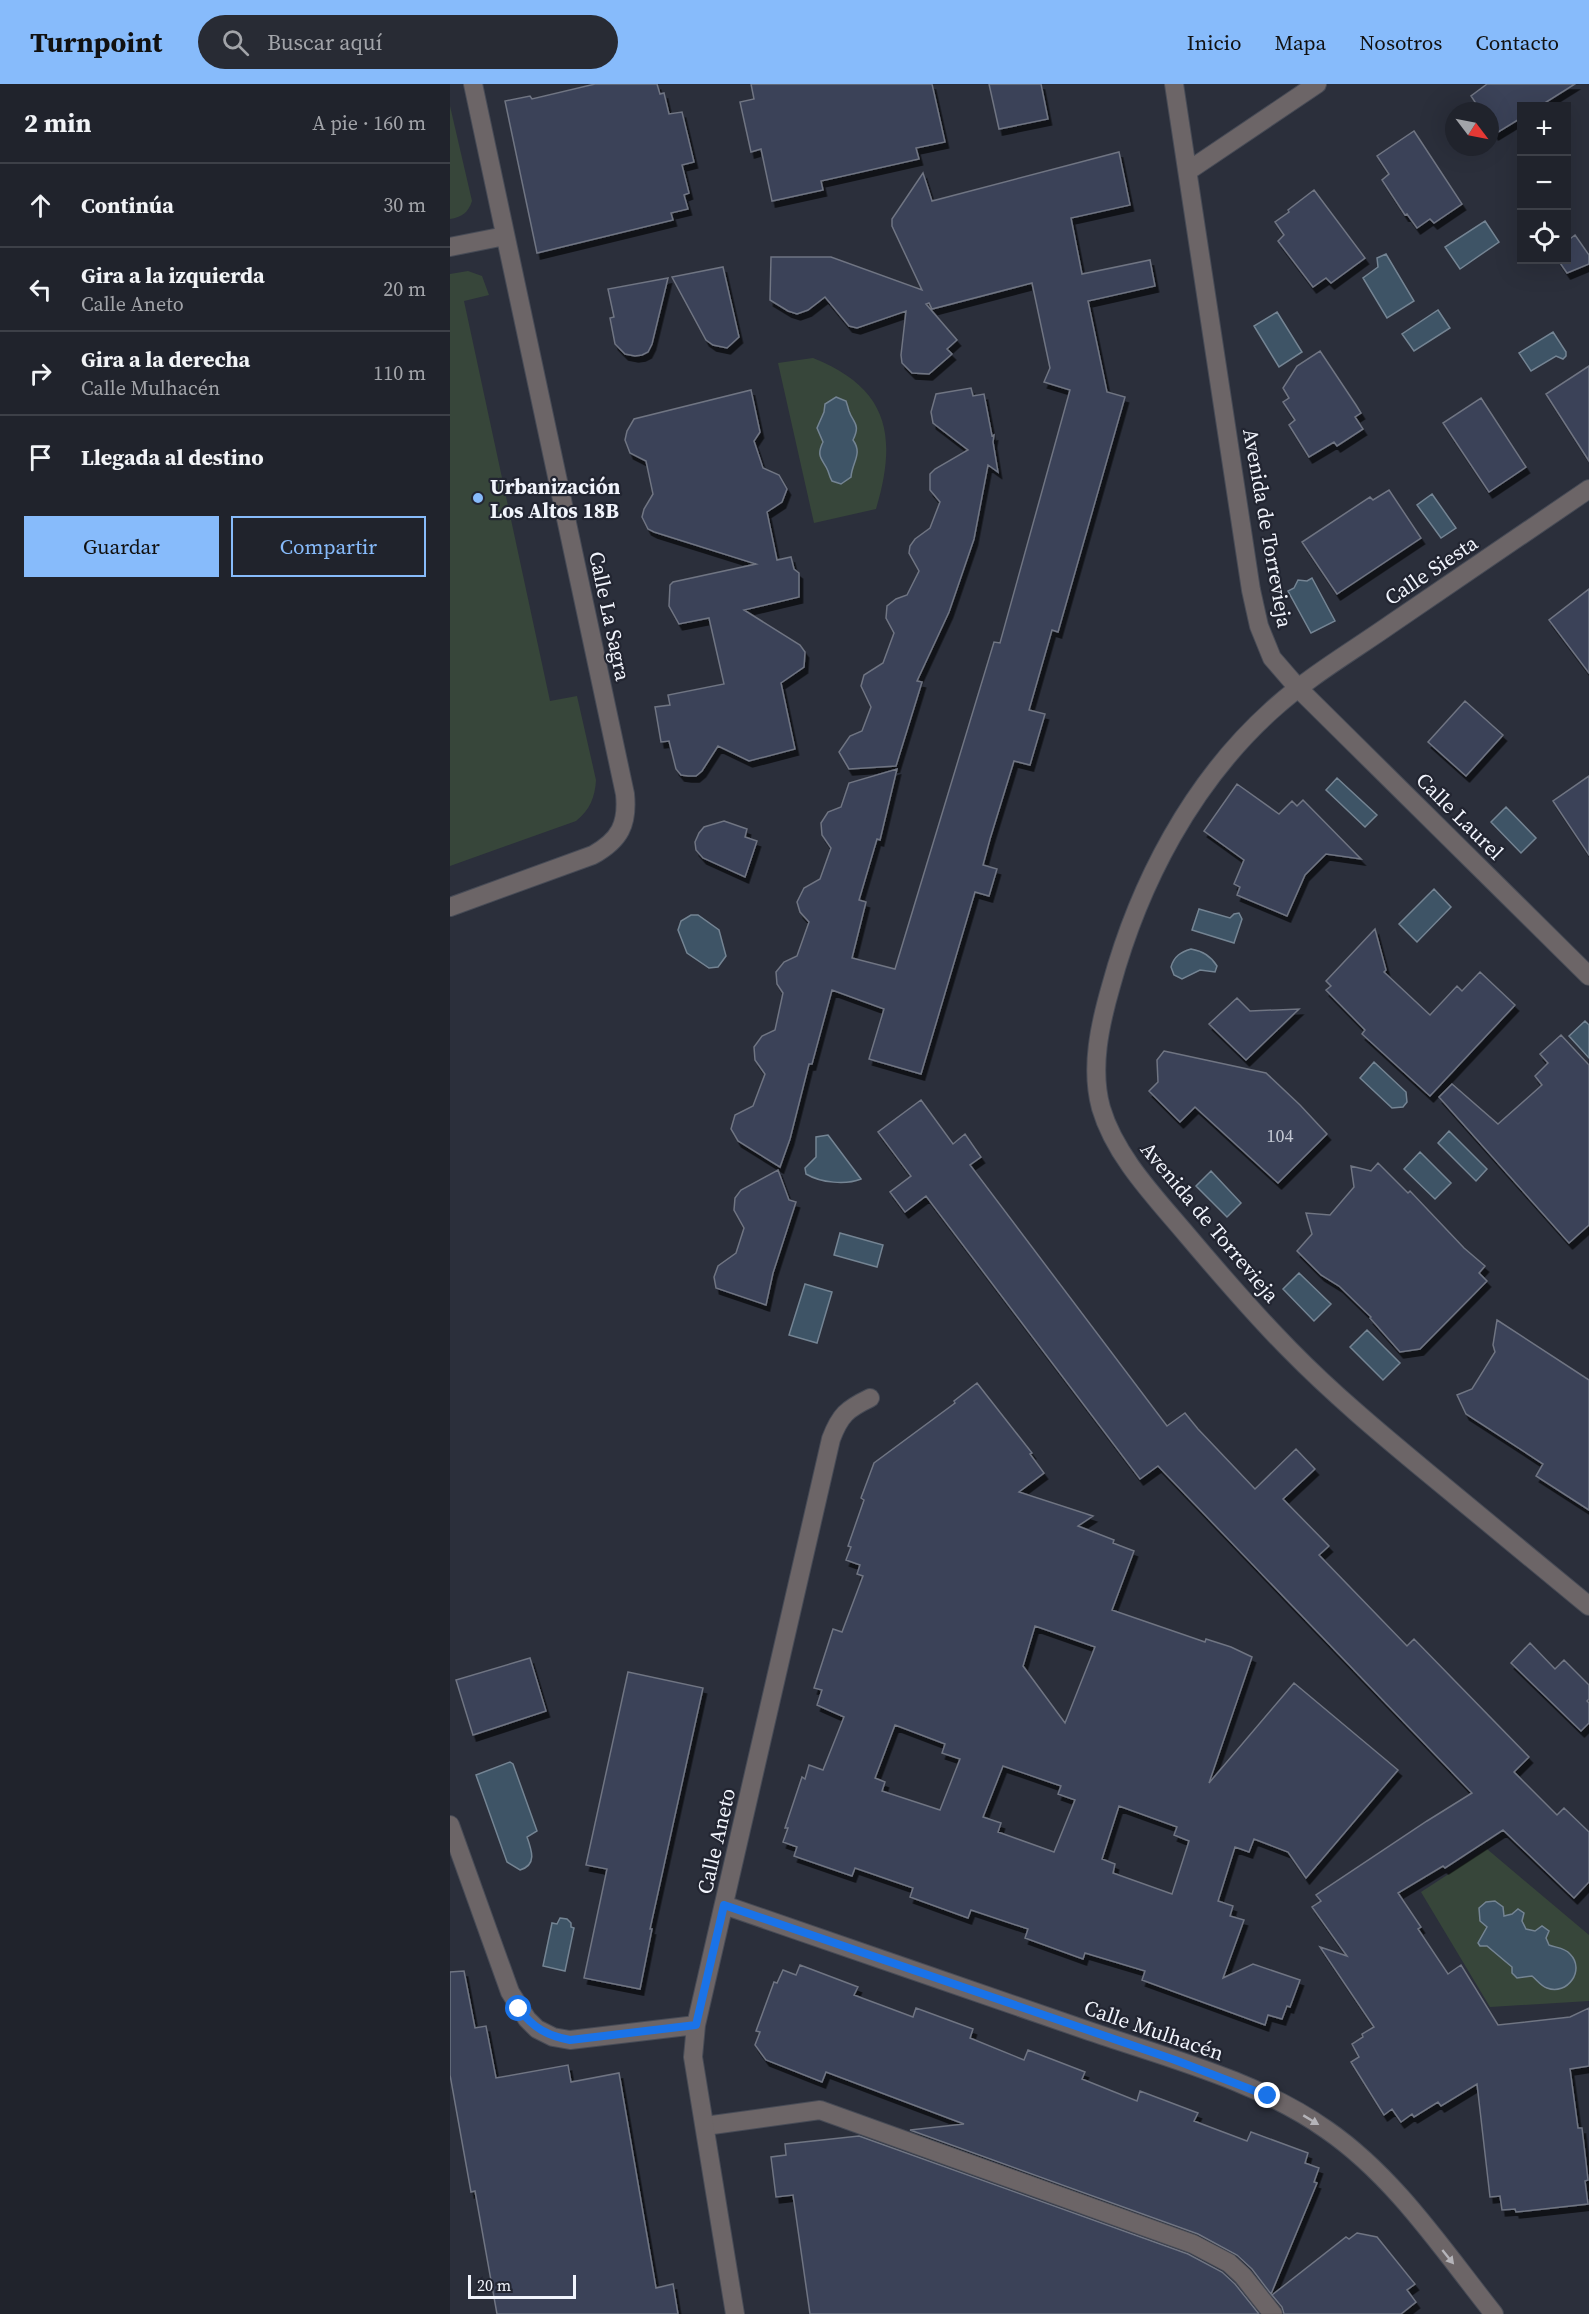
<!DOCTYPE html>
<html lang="es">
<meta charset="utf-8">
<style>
body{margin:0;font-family:"Source Serif 4",serif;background:#282b34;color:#f1f3f6}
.controls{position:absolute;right:18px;top:18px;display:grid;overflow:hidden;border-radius:0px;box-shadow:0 6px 24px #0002}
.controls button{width:54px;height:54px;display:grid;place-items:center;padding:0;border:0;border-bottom:2px solid #3d4048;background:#20232c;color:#f1f3f6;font:30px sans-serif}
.compass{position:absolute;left:995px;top:18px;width:54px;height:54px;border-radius:50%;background:#20232c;box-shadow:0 6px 24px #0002;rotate:122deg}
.scale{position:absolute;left:18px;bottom:15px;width:108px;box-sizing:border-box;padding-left:6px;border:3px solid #f1f4fc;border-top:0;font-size:16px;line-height:21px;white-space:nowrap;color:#f1f4fc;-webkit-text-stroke:4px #222531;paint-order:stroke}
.stop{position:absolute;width:18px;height:18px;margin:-14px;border:4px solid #1a73e8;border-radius:50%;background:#fff}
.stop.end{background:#1a73e8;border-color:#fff;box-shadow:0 2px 6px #0008}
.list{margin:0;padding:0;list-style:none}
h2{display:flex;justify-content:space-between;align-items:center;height:78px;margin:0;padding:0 24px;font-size:26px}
h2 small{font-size:20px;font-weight:400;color:#a2a4a9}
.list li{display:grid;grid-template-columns:39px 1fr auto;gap:18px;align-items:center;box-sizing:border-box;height:84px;padding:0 24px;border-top:2px solid #3d4048}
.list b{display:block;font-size:22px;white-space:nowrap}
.list p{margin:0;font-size:20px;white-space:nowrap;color:#a2a4a9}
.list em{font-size:20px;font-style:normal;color:#a2a4a9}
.actions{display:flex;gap:12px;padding:18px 24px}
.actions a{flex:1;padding:14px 0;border:2px solid #87bbfb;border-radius:0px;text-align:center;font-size:21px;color:#87bbfb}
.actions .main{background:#87bbfb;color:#111}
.icon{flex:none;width:33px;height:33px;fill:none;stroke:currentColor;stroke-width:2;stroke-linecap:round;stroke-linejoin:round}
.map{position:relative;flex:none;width:1139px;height:2230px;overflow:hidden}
header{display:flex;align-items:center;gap:36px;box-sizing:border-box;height:84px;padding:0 30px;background:#87bbfb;color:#111}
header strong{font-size:28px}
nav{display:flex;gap:33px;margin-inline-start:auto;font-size:21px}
.search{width:420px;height:54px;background:#282b34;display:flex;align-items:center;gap:15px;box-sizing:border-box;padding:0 21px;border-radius:33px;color:#a2a4a9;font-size:22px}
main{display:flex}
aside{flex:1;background:#20232c}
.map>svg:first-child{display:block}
.green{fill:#37463a}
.water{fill:#3e5466;stroke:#748493;stroke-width:1.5}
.building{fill:#3a4259;stroke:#6f7482;stroke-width:1.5;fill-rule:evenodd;filter:url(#shadow)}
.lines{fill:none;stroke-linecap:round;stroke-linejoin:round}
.lane-casing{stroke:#474b56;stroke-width:20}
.street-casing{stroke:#474b56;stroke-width:20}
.lane{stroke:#6c6567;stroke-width:18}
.street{stroke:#6c6567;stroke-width:18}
.oneway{fill:#b5b4b9}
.route{stroke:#1a73e8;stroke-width:8}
.poi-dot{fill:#87bbfb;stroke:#222531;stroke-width:2}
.labels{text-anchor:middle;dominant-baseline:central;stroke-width:4.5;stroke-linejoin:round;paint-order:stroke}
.number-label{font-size:18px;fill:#c3c8d3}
.poi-label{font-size:21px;font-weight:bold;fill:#f1f4fc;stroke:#222531;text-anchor:start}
.street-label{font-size:21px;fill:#f1f4fc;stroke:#222531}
</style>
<header>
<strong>Turnpoint</strong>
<div class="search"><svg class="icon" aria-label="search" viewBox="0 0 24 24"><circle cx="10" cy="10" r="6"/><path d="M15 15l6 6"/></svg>Buscar aquí</div>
<nav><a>Inicio</a><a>Mapa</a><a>Nosotros</a><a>Contacto</a></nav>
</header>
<main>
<aside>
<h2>2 min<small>A pie · 160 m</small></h2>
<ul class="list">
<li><svg class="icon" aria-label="ahead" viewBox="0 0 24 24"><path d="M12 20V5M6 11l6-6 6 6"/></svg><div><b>Continúa</b></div><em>30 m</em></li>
<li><svg class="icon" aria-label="left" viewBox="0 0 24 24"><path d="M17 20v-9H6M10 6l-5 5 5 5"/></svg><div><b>Gira a la izquierda</b><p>Calle Aneto</p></div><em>20 m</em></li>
<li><svg class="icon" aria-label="right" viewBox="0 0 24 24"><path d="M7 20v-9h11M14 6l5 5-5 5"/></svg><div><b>Gira a la derecha</b><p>Calle Mulhacén</p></div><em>110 m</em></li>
<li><svg class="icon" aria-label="arrive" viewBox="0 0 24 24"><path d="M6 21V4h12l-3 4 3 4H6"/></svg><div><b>Llegada al destino</b></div></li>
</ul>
<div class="actions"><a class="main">Guardar</a><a>Compartir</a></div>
</aside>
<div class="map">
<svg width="1139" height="2230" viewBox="0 0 1139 2230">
<defs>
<filter id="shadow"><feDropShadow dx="3.5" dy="6" stdDeviation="0" flood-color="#0009"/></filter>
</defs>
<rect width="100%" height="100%" fill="#2b2f3b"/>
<!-- green -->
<path class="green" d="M0,22L22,117C18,129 12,133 0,135Z
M18,187L32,192L39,211L14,217L100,617L127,612L146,696C145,713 140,726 126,737L0,782V190Z
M363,274C438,304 448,351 426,425L364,439L328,279Z
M1037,1765L1139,1851V1917L1040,1923L971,1808Z"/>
<!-- water -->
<path class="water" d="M1035,137L1049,158L1010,185L995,163Z
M936,170L964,217L937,234L913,194L928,183L927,174Z
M988,226L1000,244L964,267L952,250Z
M827,228L852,268L829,283L804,242Z
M1103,248L1116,268V272L1113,275L1106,272L1081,287L1069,269Z
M386,313L396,317C397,320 398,323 399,327C403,339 411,340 403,356C413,370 402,378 401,393L391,400L382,397C380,394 379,390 378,387C374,376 365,374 373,358L367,344L374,328L375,320Z
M982,410L1006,444L991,454L967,421Z
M862,494L885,537L861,549L838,507L844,504L848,496L857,497Z
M887,694L927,731L915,743L876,706Z
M1056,723L1086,754L1071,769L1041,738Z
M984,805L1001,823L967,858L949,840Z
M749,825L780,834L784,830L789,829L792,835L784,859L742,846Z
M241,831H248L269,846L276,872L268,883L259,884L237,869L228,846L231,837Z
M741,865C753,867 761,872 767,882L765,888L750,886L732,895L724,891L721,883C724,872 731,868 741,865Z
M1135,937L1139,941V974L1119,952Z
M924,978L956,1008L957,1018L953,1023L942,1024L910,994Z
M999,1047L1037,1085L1026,1097L988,1059Z
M378,1051L411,1095C396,1101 371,1099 356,1090L355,1084L366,1073V1053Z
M970,1068L1001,1099L985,1115L954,1085Z
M761,1087L791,1119L777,1133L746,1102Z
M390,1149L433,1161L427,1183L384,1171Z
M849,1189L881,1220L864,1237L833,1205Z
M355,1200L382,1208L367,1259L339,1251Z
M917,1246L950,1279L933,1296L900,1263Z
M60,1678L63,1680L87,1747L77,1753C82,1767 87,1781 70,1786L57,1778L26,1691Z
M1045,1817L1053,1823L1054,1832L1062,1830L1068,1825L1074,1829L1072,1837L1076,1845L1085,1847L1092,1842L1099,1847L1096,1854L1099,1861C1106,1864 1114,1863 1120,1870C1136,1886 1117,1912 1097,1904C1091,1902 1087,1896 1082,1892L1067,1894L1062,1889V1883L1037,1862H1030L1028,1859L1037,1843L1030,1837L1029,1824L1036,1818Z
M110,1834L117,1835L121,1839V1843L124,1844L115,1887L93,1882L102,1839L107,1840Z"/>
<!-- building -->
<path class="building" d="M145,0H207L210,10L214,9L219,30L232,28L244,78L232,81L239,109L234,111L238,125L221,129L223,136L87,169L55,17L80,12L82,15Z
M301,0H482L495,58L466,64L469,75L371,97L373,106L322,117L311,65L301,68L290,18L304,15Z
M539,0H591L598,35L549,45Z
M1037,0H1125L1090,22H1071V34L1045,50L1040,42V27H1031L1021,12Z
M964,47L1012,120L984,139L980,135L967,144L957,130L955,131L932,96L939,90L927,72Z
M669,68L680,121L621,134L632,190L700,176L705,202L638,217L657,308L675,313L608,548L602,546L579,626L595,630L580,681L564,677L540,755L533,781L547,785L539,812L525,808L471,990L419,975L434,925L382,906L362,980H359L340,1055L330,1083L288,1057L281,1045L285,1031L303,1022L315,990L305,976L304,963L312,952L325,946L333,909L327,900L326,888L334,878L347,872L359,838L350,828L347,818L354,804L370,795L381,764L372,751L371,739L378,728L391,723L399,699L447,685L430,756L427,755L409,816L416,818L402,874L445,885L544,558L550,559L620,306L594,298L600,284L582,199L482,225L479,219L476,220L507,256L497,265L502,270L479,290L462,289L452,279L451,271L456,227L407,244L399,242L375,213L358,226L347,230L338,227L320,216L321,173H381L472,206L442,142V135L473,89L482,117Z
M864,106L915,174L881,199L876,194L863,203L828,157L834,151L825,138L839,128L838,126Z
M1125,151L1139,171V180L1117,189L1108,176H1116V158Z
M273,183L289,253L277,264L263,261L256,256L222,193Z
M218,194L202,260L198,268L192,271L185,272L175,270L165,260L160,234L164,233L158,205Z
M870,267L906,321L911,329L905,333L913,345L887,362L884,358L859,373L839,341L845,336L833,318L839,314L833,304L847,282Z
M1139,282V377L1096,310Z
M521,304L523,312L534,310L542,352L544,351L543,358L548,388L538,381L524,455L499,528L467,597L472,598L446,682L399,685L389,668L400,652L412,647L421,623L411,602L414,591L433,579L444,549L436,534L437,522L446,515L457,511L469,487L459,469L460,462L465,455L480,444L490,418L480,406V390L485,385L518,366L483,339L481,328L486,310Z
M301,306L310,348L304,357L313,384L329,391L337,405L332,418L317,428L327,476L341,473L344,485L349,489V513L294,526L350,561L355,568L354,583L331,599L345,665L299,677L268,662L252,687L246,692H238L231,691L226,685L219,657L211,658L205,623L220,621L218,611L274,600L259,534L229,540L219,522L220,501L223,498L306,480L204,448L198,445L192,433L194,425L203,410L196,377L180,369L175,356L177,347L184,335Z
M1031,314L1076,383L1039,408L993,339Z
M939,406L971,454L887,510L852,458L920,413L923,416Z
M1139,505V589L1099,536Z
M1015,617L1053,651L1016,692L978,658Z
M1139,692V771L1103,717Z
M787,700L829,730L842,717L847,722L853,716L911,775L876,770L855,791L837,832L787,811L790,803L784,800L794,776L754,747Z
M274,737L297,745L295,753L307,757L295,793L253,774L246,766L245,758L249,749L254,743Z
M925,845L936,886L934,888L980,931L1007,902L1012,907L1030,888L1065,921L980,1012L912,950L915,946L876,906L881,902L876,897Z
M787,914L800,927L849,925L796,976L759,940Z
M1111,951L1139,981V1141L1119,1159L989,1013L1002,1000L1048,1040L1092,1001L1085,992L1098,979L1090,970Z
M714,967L816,989L850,1021L877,1050L828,1099L745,1023L730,1038L699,1007L708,998L707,976Z
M471,1016L503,1060L515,1050L531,1073L520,1081L717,1342L735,1329L748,1345L805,1405L846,1365L865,1385L833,1415L879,1462L869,1471L957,1562L964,1555L1079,1673L1064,1688L1107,1731L1114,1724L1139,1748V1798L1124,1814L1053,1746L995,1784L993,1782L948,1809L971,1843L968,1845L998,1890L1011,1881L1048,1941L1120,1933L1139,1924V1982L1120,1985L1128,2044H1132L1138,2096L1135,2097L1138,2120L1066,2128L1065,2125L1052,2126L1050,2112L1040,2113L1027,2000L991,2022L988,2018L964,2033L962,2030L951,2038L942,2025L934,2031L901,1978L909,1973L902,1960L913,1953L912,1950L924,1943L870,1863L897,1872L862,1823L871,1817L866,1811L977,1737L1022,1709L708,1382L690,1395L476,1112L455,1128L440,1108L461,1092L428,1048Z
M928,1079L958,1109L960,1107L1014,1164L1035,1182L1029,1189L1037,1197L970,1265L950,1268L920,1234L921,1233L889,1202L871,1191L847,1167L862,1150L856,1129L880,1131L904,1103L901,1082L921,1087Z
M328,1086L339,1116L346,1118L323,1189L316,1221L266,1204L264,1193L268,1182L286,1169L294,1144L284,1126L285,1114L291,1106Z
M1047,1236L1139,1296V1426L1086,1392L1093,1380L1016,1330L1007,1311L1022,1305L1045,1268L1043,1261Z
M527,1299L582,1369L580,1370L594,1389L569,1408L643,1432L628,1442L664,1456L663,1459L684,1467L662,1526L755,1558L756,1555L781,1563L802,1573L759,1699L844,1599L948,1686L856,1794L838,1768L804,1755L799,1768L785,1763L768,1817L783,1822L780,1832L794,1836L773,1894L803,1880L850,1896L840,1923L837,1922L832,1935L818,1931L815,1941L785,1930L692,1896L695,1887L635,1869L633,1875L575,1854L578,1845L521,1826L518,1834L460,1813L463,1804L405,1784L402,1792L344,1772L347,1763L333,1758L338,1744H335L352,1693L355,1695L359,1681L373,1686L394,1633L367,1621L372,1606L364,1604L383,1545L392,1548L413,1492L407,1490L410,1481L396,1476L401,1463L398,1462L414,1416L411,1414L424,1379L505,1319L504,1317ZM585,1542L645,1563L615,1639L573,1582ZM445,1641L495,1660L492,1669L510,1675L490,1726L432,1707L435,1698L425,1694ZM553,1682L611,1702L608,1710L625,1716L604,1768L548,1748L551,1739L533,1733ZM669,1722L727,1743L724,1751L739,1757L722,1810L663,1789L665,1780L652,1775Z
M1080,1559L1105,1585L1114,1576L1139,1601V1615L1137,1617L1139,1619V1639L1131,1647L1061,1579Z
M80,1574L96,1627L23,1651L6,1596Z
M178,1588L253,1604L200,1845H202L190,1905L134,1894L157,1785L136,1781Z
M350,1881L408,1903L404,1911L463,1933L466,1924L523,1945L520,1954L574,1976L578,1966L635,1988L632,1995L687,2017L690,2007L748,2029L744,2037L797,2057L801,2048L858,2069L855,2079L869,2084L864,2098L867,2099L821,2210L802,2185L787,2171L748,2150L460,2046L514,2040L376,1988L372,1998L316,1976L305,1961L310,1948L306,1947L324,1898L327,1899L333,1886L346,1891Z
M14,1887L25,1944L36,1942L46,1994L118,1981L121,1998L169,1989L206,2204L223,2200L228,2230H47L25,2107L21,2108L0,1991V1888Z
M409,2052L738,2170L772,2188L785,2200L809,2230H360L343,2111L326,2113L321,2073L336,2071L335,2060Z
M907,2149L927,2153L965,2200L957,2206L966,2218L951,2230H834L832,2223L822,2211L896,2153L899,2155Z"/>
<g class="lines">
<defs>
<path id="lane" d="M255,2042L370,2026L743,2160L779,2179L793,2192L823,2230"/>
<path id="street" d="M724,0L801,506L809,542L822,574L848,604L1139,892
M738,87L867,0
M0,163L55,152
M1139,405C1073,450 1007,495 941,540C901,568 858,593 822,626C742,698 689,799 661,902C650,940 640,984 651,1024C665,1072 705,1113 737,1151C770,1190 804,1230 840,1266C883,1310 931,1350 978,1389C1032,1433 1085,1478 1139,1522
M0,823L143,771C170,756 178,740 175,710L23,0
M0,1741L60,1908L77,1935L87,1945L103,1953L120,1956L246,1941
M274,1821C396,1863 517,1905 639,1947C718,1974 808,1997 877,2046C945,2093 993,2166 1044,2230
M285,2230L243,1973L246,1941L381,1355C390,1331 397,1325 420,1314"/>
</defs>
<!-- lane casing -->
<use href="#lane" class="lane-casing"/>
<!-- street casing -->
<use href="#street" class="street-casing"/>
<!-- lane -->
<use href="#lane" class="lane"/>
<!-- street -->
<use href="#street" class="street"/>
</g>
<!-- one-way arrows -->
<defs><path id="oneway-solid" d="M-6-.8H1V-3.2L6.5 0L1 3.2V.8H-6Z" transform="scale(1.5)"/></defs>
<g class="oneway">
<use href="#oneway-solid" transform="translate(861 2036) rotate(31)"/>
<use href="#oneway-solid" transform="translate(998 2173) rotate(51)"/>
</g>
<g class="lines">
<!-- route -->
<path class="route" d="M69,1925C83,1944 98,1952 120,1956L246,1941L274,1821L725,1976L818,2012"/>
</g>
<!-- markers -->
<circle class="poi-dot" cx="28" cy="414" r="6"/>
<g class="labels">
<!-- number labels -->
<g class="number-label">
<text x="830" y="1051">104</text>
</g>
<!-- poi labels -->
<g class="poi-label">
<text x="40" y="402">Urbanización<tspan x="40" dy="24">Los Altos 18B</tspan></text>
</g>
<!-- street labels -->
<g class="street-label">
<text transform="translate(818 444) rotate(80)">Avenida de Torrevieja</text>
<text transform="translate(981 486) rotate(-34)">Calle Siesta</text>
<text transform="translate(160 532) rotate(78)">Calle La Sagra</text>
<text transform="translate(1010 732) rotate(45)">Calle Laurel</text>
<text transform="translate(760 1138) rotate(50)">Avenida de Torrevieja</text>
<text transform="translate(266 1757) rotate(-77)">Calle Aneto</text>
<text transform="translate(704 1946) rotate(19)">Calle Mulhacén</text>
</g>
</g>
</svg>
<div class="controls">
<button>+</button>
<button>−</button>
<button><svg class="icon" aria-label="locate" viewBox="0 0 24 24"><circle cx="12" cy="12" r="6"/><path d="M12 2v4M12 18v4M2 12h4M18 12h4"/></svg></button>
</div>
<svg class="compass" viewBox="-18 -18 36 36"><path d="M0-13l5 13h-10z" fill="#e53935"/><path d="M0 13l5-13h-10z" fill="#a2a4a9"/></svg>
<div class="scale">20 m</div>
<div class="stop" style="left:69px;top:1925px"></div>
<div class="stop end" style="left:818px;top:2012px"></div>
</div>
</main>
